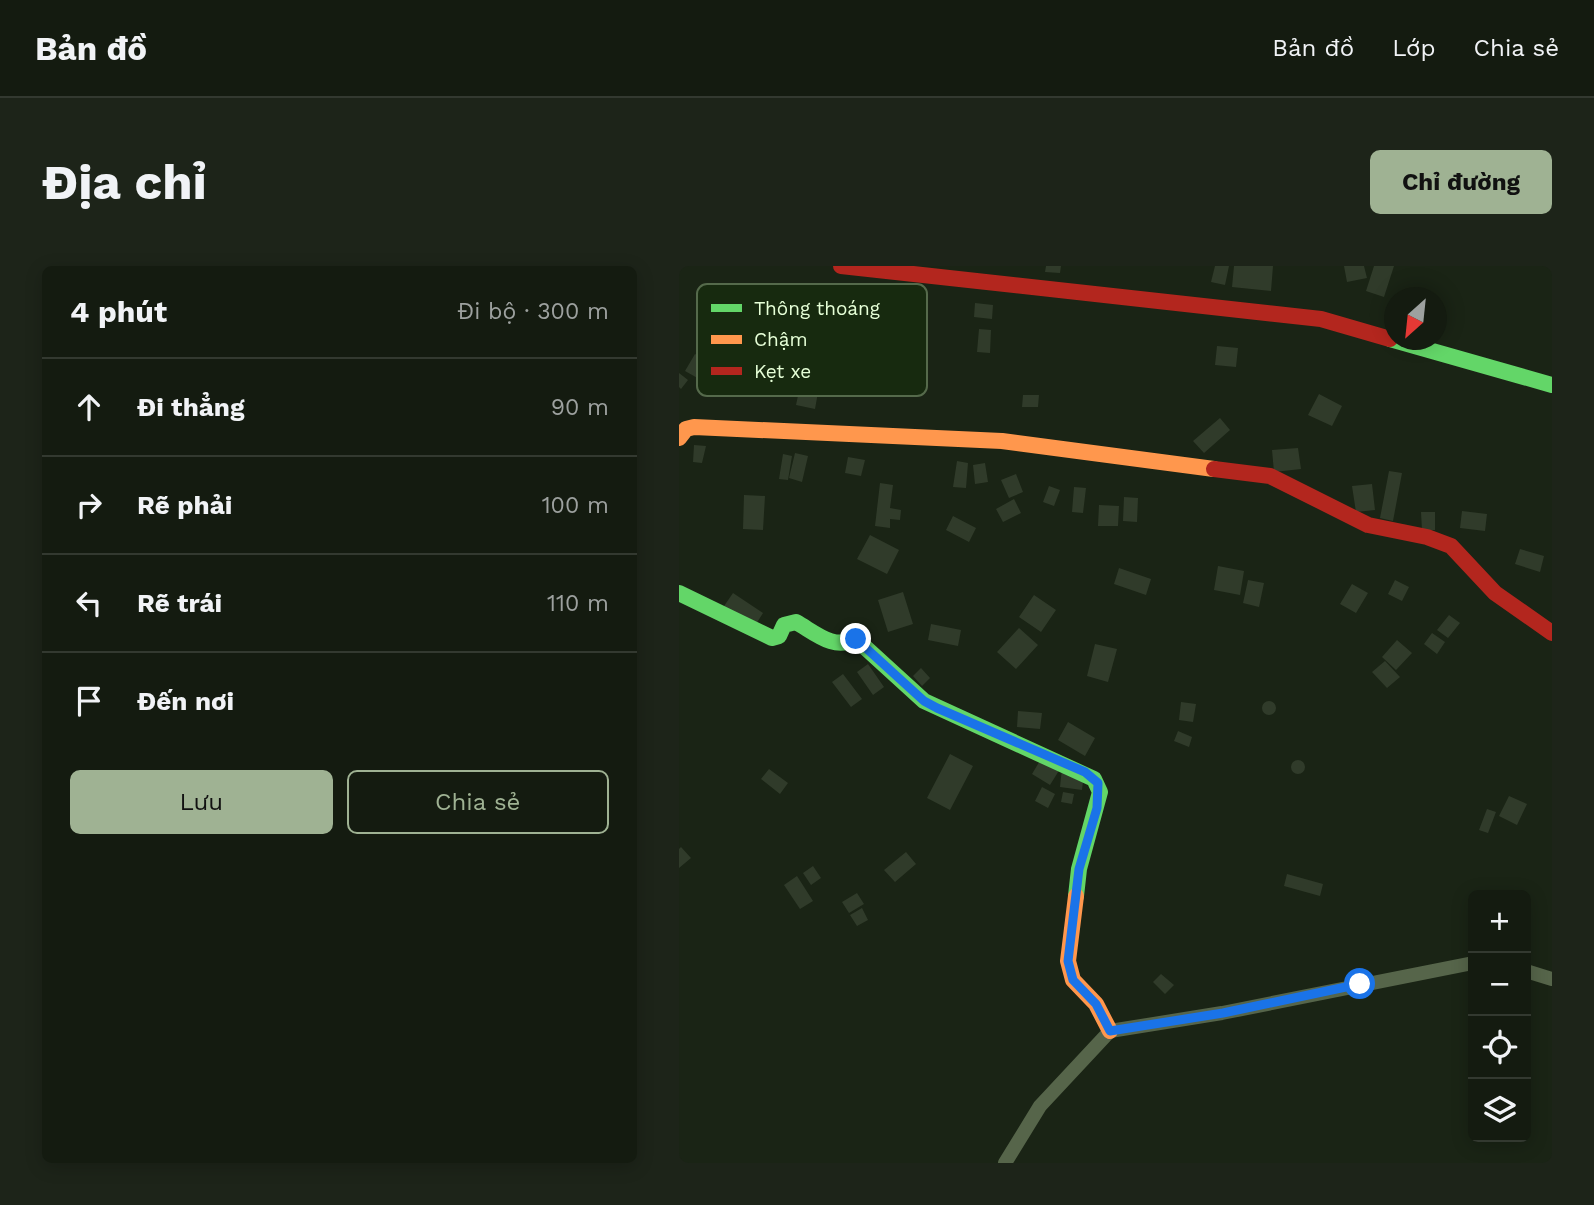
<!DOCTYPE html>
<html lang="vi">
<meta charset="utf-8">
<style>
body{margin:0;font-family:"Work Sans",sans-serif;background:#1d2419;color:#f1f3f6}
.controls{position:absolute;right:21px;bottom:21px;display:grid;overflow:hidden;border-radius:10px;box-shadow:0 4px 18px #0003}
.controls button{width:63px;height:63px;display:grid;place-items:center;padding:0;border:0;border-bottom:2px solid #333930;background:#141b10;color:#f1f3f6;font:35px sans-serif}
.compass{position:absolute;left:705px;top:21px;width:63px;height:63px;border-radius:50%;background:#141b10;box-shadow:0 4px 18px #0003;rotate:207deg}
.stop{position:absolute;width:21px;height:21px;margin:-16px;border:5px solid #1a73e8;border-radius:50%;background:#fff}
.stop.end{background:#1a73e8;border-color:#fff;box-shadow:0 2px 7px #0008}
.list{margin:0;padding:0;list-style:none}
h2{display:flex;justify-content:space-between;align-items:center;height:91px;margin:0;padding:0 28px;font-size:30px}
h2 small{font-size:23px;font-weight:400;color:#9da19f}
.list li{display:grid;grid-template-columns:46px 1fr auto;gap:21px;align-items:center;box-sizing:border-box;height:98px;padding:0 28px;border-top:2px solid #333930}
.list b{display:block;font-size:26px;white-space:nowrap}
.list em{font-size:23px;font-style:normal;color:#9da19f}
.actions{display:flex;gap:14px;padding:21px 28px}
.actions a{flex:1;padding:16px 0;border:2px solid #9fb293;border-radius:10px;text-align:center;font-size:24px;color:#9fb293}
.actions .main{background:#9fb293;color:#111}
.icon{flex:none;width:38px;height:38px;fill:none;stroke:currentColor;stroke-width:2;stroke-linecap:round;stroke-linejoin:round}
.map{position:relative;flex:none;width:873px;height:897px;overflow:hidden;border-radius:10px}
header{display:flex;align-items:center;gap:42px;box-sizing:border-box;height:98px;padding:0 35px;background:#141b10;border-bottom:2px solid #333930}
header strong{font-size:33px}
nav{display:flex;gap:38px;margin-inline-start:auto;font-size:24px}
.intro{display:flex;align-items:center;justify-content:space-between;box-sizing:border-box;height:168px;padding:0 42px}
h1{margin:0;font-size:49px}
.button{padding:18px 32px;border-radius:10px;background:#9fb293;color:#111;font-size:24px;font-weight:700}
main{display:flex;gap:42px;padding:0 42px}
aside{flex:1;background:#141b10;border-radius:10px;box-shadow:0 4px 18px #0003}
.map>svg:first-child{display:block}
.building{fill:#303b2a}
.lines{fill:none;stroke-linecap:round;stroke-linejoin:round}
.street{stroke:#56654a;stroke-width:14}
.fast{stroke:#63d668;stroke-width:16}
.slow{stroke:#ff974d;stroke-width:16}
.jam{stroke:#b3261e;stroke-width:16}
.route{stroke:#1a73e8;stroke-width:9}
.key{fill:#172a0f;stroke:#556a4b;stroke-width:2}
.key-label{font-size:19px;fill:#e6ffd7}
</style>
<header>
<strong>Bản đồ</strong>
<nav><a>Bản đồ</a><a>Lớp</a><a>Chia sẻ</a></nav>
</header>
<div class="intro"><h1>Địa chỉ</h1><a class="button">Chỉ đường</a></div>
<main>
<aside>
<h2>4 phút<small>Đi bộ · 300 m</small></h2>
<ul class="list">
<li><svg class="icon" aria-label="ahead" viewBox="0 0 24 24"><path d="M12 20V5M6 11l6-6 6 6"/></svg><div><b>Đi thẳng</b></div><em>90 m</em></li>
<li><svg class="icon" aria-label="right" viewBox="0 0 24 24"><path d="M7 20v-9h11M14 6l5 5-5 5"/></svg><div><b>Rẽ phải</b></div><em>100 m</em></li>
<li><svg class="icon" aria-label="left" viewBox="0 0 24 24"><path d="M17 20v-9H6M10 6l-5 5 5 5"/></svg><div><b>Rẽ trái</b></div><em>110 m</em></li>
<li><svg class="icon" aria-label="arrive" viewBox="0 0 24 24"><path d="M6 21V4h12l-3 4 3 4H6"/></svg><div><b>Đến nơi</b></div></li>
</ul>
<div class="actions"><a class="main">Lưu</a><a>Chia sẻ</a></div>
</aside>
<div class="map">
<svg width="873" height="897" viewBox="0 0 873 897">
<rect width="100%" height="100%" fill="#1a2415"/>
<!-- building -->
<path class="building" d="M367,0H382L381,7L366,6Z
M536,0H550L546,19L532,16Z
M555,0H594L592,25L553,21Z
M665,0H685L688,12L668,16Z
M695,0H715L705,31L687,25Z
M296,37L314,39L313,53L295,51Z
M300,63L312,64L311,87L298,86Z
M538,80L559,82L557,101L536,99Z
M16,88L32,97L22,114L6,105Z
M0,107L9,114L2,123L0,121Z
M123,111L141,115L136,143L117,139Z
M640,128L663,140L653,160L629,149Z
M344,129H360L359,141H343Z
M541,152L551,164L525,187L514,175Z
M15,179L27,180L23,197L14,196Z
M619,182L622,203L595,206L593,184Z
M116,187L129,190L123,216L110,212Z
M104,188L113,190L109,214L100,213Z
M169,191L186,194L182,210L166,207Z
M278,195L289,197L287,222L274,221Z
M306,197L309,216L296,218L294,199Z
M710,205L723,207L714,255L701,252Z
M337,208L344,226L330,232L322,214Z
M201,217L214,219L211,242L222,244L221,254L211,253V262L196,260Z
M693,218L696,244L677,246L673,220Z
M370,220L381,224L375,240L364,236Z
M395,221L407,222L404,247L393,246Z
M65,229L86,230L84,264L64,263Z
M445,231L459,232L458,256L444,255Z
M335,233L342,247L324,256L317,243Z
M420,239L440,240L439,260H419Z
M783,245L808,248L806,265L781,262Z
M742,246H756V264H743Z
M274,250L297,262L290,276L267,264Z
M191,269L220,284L208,308L178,293Z
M841,283L865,290L861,306L836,298Z
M539,300L565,305L561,329L535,324Z
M440,302L472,313L467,329L435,318Z
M569,314L585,317L580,341L564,337Z
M716,314L730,321L723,335L709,328Z
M673,318L689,327L677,347L661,338Z
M224,326L234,358L209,366L199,334Z
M54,327L84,347L74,363L43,343Z
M355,329L377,344L362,366L340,351Z
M770,349L781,357L769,372L758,364Z
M252,358L282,364L279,380L249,374Z
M340,362L359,379L337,403L318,386Z
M753,367L766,376L758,388L745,378Z
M718,374L733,387L717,404L703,391Z
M416,378L438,383L429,416L408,410Z
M706,395L721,411L708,422L693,406Z
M189,398L205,421L194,429L178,406Z
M242,402L251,412L243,420L234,410Z
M164,408L183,433L172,441L153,416Z
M583 442a7 7 0 1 1 14 0a7 7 0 1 1-14 0Z
M502,436L517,438L514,456L500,454Z
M339,445L363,447L361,463L338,461Z
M389,456L416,472L406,490L379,474Z
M499,465L513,471L510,481L495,475Z
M271,488L294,500L271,544L248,532Z
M362,493L381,503L371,519L353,508Z
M612 501a7 7 0 1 1 14 0a7 7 0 1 1-14 0Z
M383,502L405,506L403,524L381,521Z
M90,503L109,517L101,528L82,513Z
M363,521L376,528L369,542L356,535Z
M384,526L395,528L393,538L382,536Z
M830,530L848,538L838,559L820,550Z
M808,543L817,546L809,567L800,564Z
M2,581L12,592L0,602V583Z
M227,586L237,598L216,616L205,604Z
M134,600L142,612L132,619L124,607Z
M608,608L644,618L641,630L605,620Z
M118,610L134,635L121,643L105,619Z
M178,627L185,638L170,647L163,636Z
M183,642L189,654L178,660L171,649Z
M482,708L495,719L486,728L474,716Z"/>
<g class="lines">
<!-- street -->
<path class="street" d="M847,705L873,713
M326,897L361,840L431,765L543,747L794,697"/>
<!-- fast -->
<path class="fast" d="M711,73L873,119
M0,327L93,372L100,370L105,359L117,356C138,368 154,384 177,373L245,435L415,513L421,526L400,603L397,630"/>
<!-- slow -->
<path class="slow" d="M0,172L7,163L15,161L323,175L535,203
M397,630L389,695L394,714L417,738L431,765"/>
<!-- jam -->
<path class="jam" d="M162,0L642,53L711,73
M535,203L591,210L689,259L748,271L772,280L816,327L873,367"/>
</g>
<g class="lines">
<!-- route -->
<path class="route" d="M177,373L245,435L258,442L406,506L419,517L418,542L400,603L389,695L394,714L417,738L431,765L544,747L681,718"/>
</g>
<!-- legend -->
<rect x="18" y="18" width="230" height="112" rx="10" class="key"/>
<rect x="32" y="38" width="31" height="8" fill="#63d668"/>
<rect x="32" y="69" width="31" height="9" fill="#ff974d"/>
<rect x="32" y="101" width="31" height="8" fill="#b3261e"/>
<g class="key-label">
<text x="75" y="49">Thông thoáng</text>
<text x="75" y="80">Chậm</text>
<text x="75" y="112">Kẹt xe</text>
</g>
</svg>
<div class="controls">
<button>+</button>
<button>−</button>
<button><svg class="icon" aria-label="locate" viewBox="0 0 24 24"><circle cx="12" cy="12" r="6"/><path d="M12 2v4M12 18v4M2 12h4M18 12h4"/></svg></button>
<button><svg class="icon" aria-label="layers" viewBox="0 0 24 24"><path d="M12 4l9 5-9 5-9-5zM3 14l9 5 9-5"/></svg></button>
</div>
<svg class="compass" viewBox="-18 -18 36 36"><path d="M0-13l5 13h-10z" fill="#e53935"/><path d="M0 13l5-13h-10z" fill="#9da19f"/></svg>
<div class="stop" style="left:681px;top:718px"></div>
<div class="stop end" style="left:177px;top:373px"></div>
</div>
</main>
